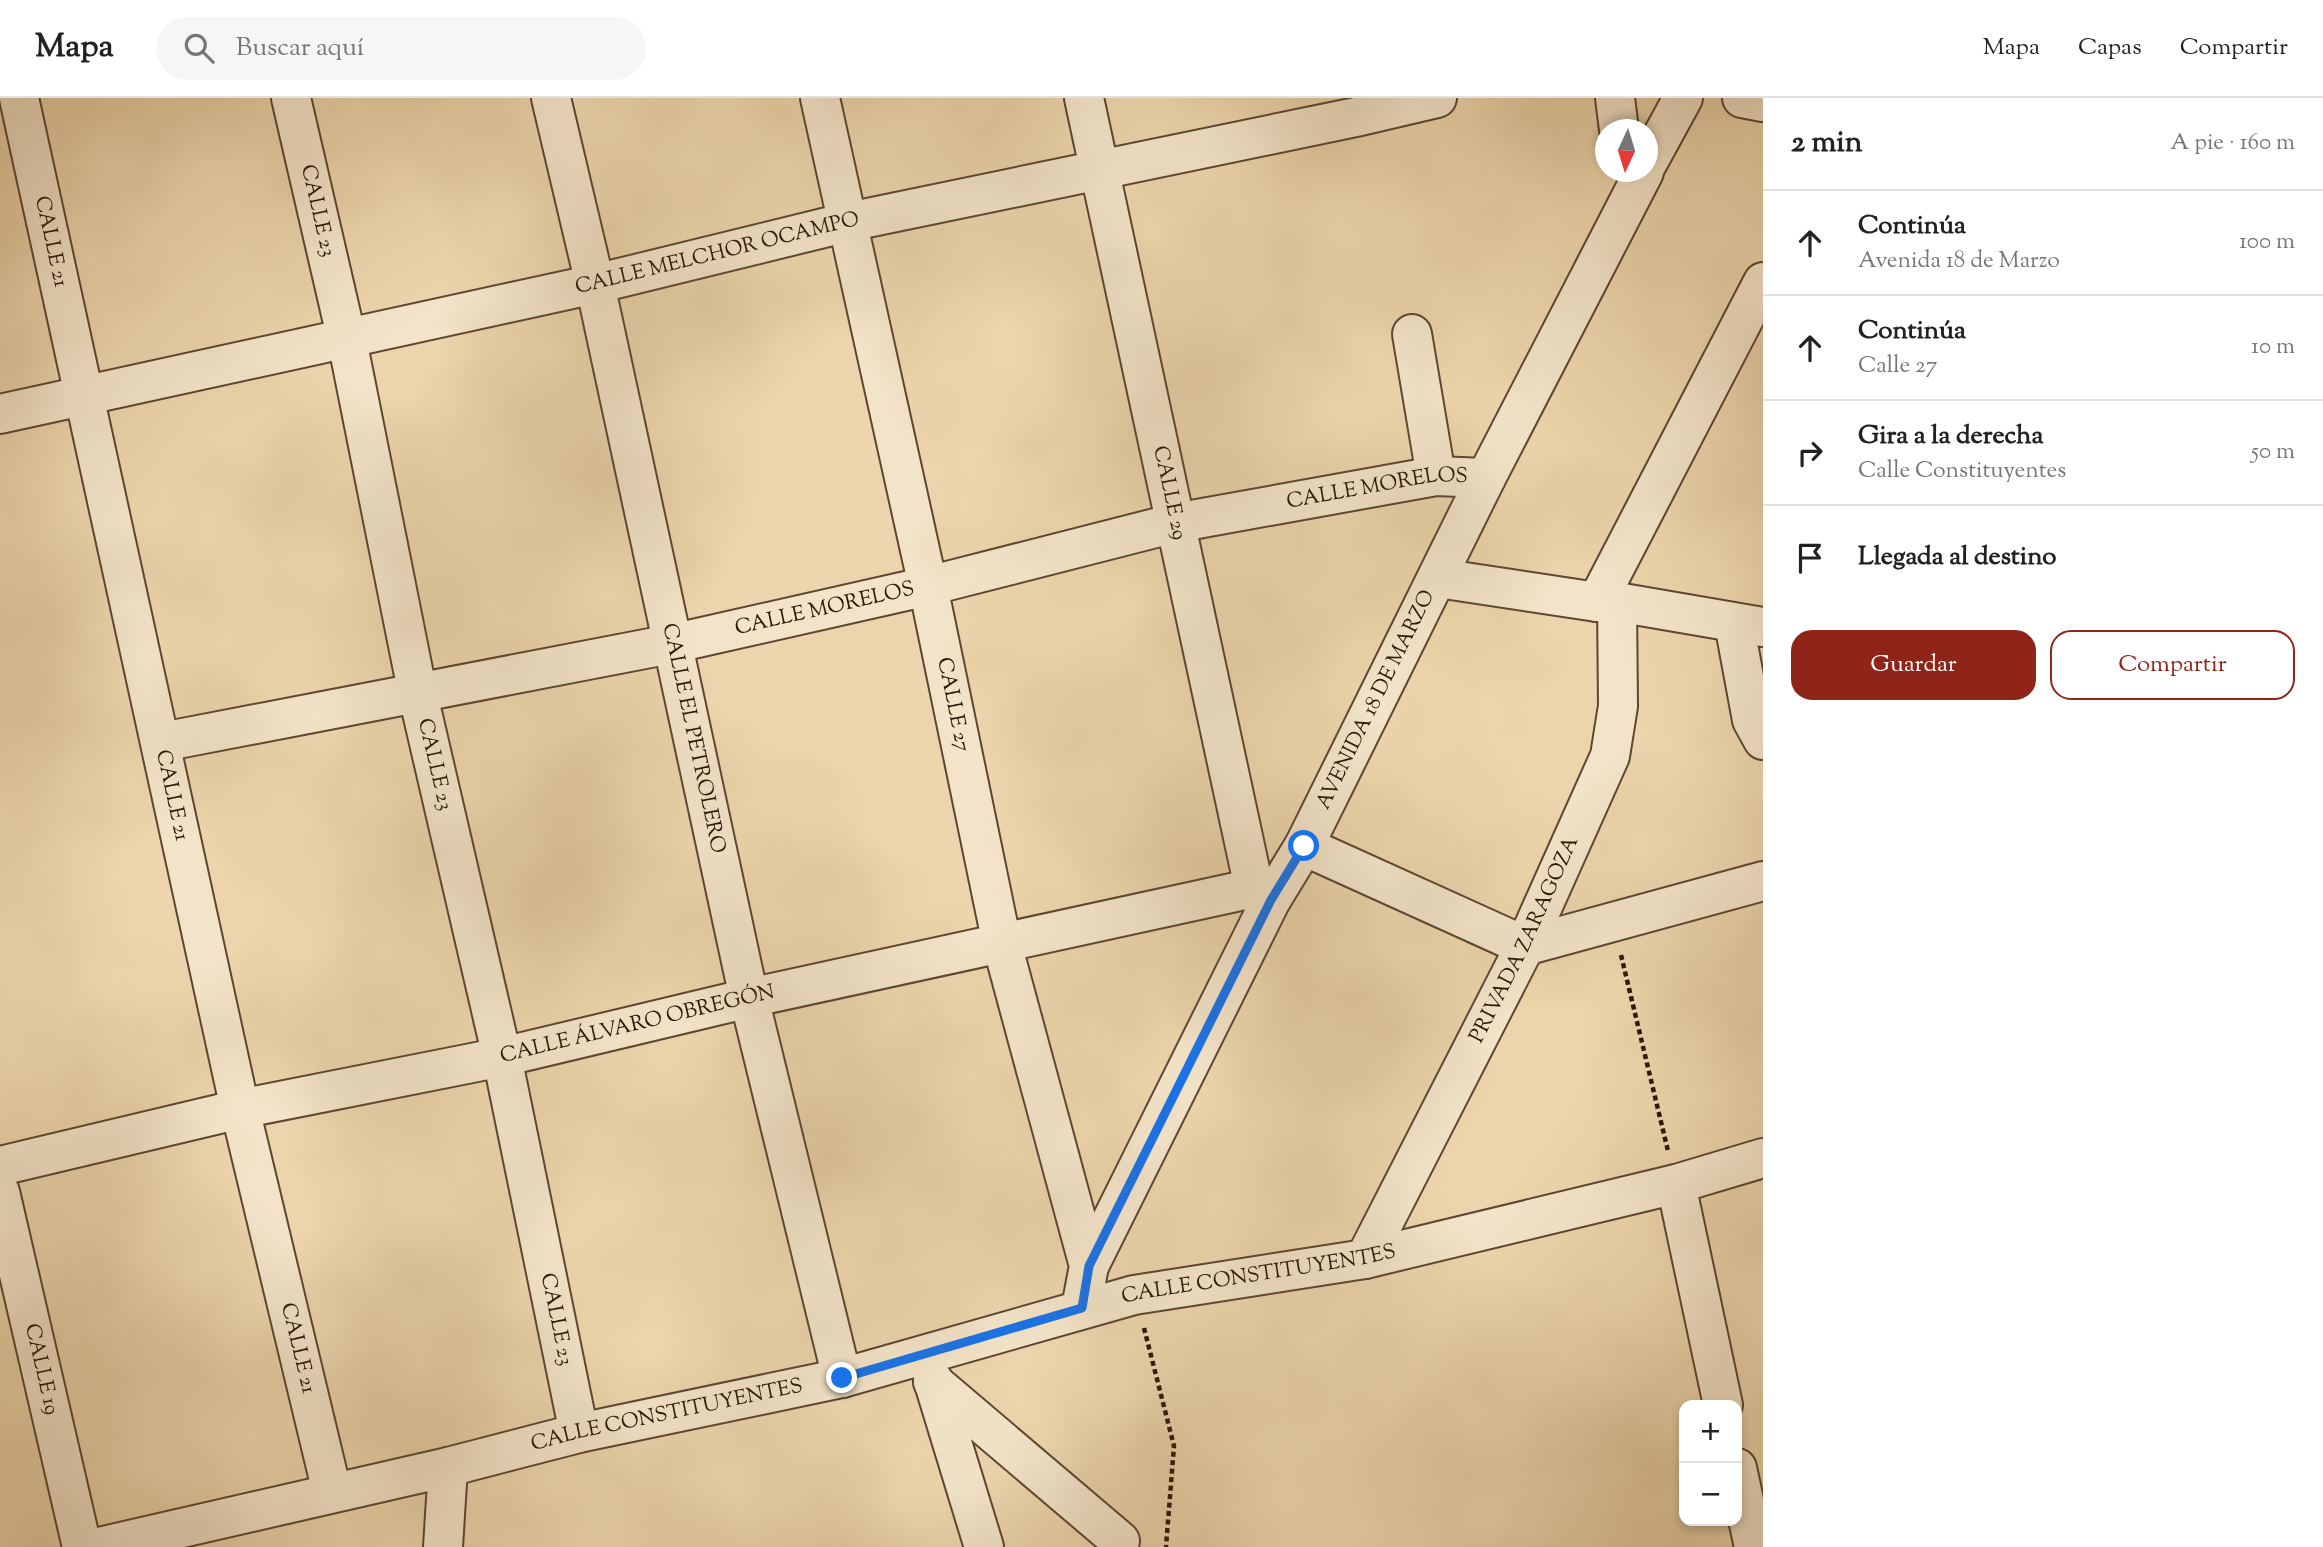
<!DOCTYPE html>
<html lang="es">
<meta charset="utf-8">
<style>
body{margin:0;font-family:"Sorts Mill Goudy",serif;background:#f6f6f6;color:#222}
.controls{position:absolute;right:21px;bottom:21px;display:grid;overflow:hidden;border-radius:14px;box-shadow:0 4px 10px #0003}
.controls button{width:63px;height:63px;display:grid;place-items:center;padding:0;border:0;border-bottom:2px solid #e0e0e0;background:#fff;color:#222;font:35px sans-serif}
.compass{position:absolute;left:1595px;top:21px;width:63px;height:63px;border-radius:50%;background:#fff;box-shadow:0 4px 10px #0003;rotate:184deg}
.stop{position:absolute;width:21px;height:21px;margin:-16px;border:5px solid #1a73e8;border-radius:50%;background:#fff}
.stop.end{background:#1a73e8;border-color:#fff;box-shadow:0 2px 7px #0008}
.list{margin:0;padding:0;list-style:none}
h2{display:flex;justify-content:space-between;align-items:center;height:91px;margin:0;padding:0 28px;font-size:30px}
h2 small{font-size:23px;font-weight:400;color:#767676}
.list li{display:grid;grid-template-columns:46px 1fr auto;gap:21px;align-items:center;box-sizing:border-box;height:105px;padding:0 28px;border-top:2px solid #e0e0e0}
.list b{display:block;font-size:26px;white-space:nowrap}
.list p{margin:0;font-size:23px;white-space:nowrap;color:#767676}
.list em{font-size:23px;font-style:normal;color:#767676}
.actions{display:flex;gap:14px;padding:21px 28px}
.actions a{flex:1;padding:16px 0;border:2px solid #8f2418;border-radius:21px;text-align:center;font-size:24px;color:#8f2418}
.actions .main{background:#8f2418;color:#fff}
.icon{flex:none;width:38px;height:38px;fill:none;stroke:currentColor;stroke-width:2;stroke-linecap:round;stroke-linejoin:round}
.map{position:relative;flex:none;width:1763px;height:1449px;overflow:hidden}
header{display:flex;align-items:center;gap:42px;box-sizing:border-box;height:98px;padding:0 35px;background:#fff;border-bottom:2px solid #e0e0e0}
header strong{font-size:33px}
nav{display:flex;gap:38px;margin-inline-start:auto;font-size:24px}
.search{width:490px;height:63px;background:#f6f6f6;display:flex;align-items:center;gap:18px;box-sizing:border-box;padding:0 24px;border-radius:38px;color:#767676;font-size:26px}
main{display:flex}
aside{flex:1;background:#fff}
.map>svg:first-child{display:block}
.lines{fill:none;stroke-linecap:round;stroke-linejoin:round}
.minor-casing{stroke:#5d4632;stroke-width:42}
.path{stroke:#2d1609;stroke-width:4.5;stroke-dasharray:5 3.5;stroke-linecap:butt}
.minor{stroke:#f3e4c9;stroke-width:38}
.route{stroke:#1a73e8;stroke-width:9}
.labels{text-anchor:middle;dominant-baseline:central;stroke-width:5;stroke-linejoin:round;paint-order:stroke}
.street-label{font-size:21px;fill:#2d1609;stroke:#f3e4c9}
</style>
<header>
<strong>Mapa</strong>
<div class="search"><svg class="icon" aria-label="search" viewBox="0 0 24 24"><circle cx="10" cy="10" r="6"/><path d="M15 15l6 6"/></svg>Buscar aquí</div>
<nav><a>Mapa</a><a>Capas</a><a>Compartir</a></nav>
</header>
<main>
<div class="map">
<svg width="1763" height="1449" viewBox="0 0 1763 1449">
<rect width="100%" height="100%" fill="#ecd5ac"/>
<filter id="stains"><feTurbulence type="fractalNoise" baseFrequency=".00286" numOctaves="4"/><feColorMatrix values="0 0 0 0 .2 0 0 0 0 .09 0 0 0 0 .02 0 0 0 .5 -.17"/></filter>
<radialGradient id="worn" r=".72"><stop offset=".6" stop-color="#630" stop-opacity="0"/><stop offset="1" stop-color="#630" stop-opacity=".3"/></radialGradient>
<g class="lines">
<defs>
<g id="minor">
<path id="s1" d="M19,0L240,1011L332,1394"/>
<path id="s2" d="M291,0L347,242L418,597L502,959L579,1335"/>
<path id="s3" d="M551,0L595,186L749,900L842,1280"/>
<path id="s4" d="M820,0L928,488L1002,846L1089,1168L1081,1210"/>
<path id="s5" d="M1084,0L1254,790"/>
<path d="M1615,0L1619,32"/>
<path d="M1742,0L1763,4"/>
<path d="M1647,66L1683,0"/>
<path d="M1412,236L1436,378"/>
<path id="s6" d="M0,316L595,186L848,124L1356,19L1437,0"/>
<path d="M1438,480L1597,504H1617L1763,529"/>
<path d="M1597,504L1763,184"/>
<path d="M1734,525L1752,622L1763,642"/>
<path id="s7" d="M162,644L671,546L928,488L1175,425L1436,378L1486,380"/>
<path d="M1304,748L1525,848L1763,783"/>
<path id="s8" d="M0,1068L240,1011L502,959L749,900L1254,790L1271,802"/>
<path d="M1676,1086L1723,1307"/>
<path id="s9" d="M0,1094L82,1449"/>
<path id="s10" d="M1365,1161L1525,848L1610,658L1618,608L1617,504"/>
<path id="s11" d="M1089,1168L1271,802L1304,748L1486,380L1644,74"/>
<path d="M933,1282L984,1449"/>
<path d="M933,1284L1120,1443"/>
<path d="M1737,1370L1754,1449"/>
<path id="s12" d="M99,1449L448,1369L579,1335L842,1280L1134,1197L1365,1161L1676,1086L1763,1060"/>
<path d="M443,1449L448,1369"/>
</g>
</defs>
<!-- minor casing -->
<use href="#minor" class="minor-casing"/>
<!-- path -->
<path class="path" d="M1621,857L1668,1053
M1144,1230L1174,1348L1166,1449"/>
<!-- minor -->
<use href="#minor" class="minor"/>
</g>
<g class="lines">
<!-- route -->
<path class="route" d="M842,1280L1082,1210L1089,1168L1271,802L1304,748"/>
</g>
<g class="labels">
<!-- street labels -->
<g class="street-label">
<text stroke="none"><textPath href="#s2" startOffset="116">CALLE 23</textPath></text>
<text stroke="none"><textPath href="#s1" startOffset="147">CALLE 21</textPath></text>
<text stroke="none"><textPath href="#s6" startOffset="735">CALLE MELCHOR OCAMPO</textPath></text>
<text stroke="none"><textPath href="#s7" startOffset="1242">CALLE MORELOS</textPath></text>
<text stroke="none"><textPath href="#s5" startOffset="404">CALLE 29</textPath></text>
<text stroke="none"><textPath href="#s7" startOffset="676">CALLE MORELOS</textPath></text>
<text stroke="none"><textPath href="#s11" startOffset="635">AVENIDA 18 DE MARZO</textPath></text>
<text stroke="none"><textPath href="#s4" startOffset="621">CALLE 27</textPath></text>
<text stroke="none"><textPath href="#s3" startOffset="656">CALLE EL PETROLERO</textPath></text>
<text stroke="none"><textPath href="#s2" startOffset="682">CALLE 23</textPath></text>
<text stroke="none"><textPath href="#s1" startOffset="714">CALLE 21</textPath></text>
<text stroke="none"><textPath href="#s10" startOffset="357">PRIVADA ZARAGOZA</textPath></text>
<text stroke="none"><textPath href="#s8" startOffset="653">CALLE ÁLVARO OBREGÓN</textPath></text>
<text stroke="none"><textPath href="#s12" startOffset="1192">CALLE CONSTITUYENTES</textPath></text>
<text stroke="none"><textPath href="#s2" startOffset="1250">CALLE 23</textPath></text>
<text stroke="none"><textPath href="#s1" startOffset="1281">CALLE 21</textPath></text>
<text stroke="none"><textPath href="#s9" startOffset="182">CALLE 19</textPath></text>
<text stroke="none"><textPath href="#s12" startOffset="583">CALLE CONSTITUYENTES</textPath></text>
</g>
</g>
<rect width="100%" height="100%" filter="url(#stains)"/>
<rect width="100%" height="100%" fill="url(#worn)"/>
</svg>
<div class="controls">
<button>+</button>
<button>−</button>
</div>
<svg class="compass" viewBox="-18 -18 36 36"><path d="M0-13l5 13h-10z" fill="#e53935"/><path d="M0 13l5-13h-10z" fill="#767676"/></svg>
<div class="stop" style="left:1304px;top:748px"></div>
<div class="stop end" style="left:842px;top:1280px"></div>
</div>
<aside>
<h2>2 min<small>A pie · 160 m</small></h2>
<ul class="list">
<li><svg class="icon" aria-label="ahead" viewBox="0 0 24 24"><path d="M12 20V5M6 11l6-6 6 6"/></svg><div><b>Continúa</b><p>Avenida 18 de Marzo</p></div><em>100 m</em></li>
<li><svg class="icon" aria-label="ahead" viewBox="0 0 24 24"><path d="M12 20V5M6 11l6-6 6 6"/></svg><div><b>Continúa</b><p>Calle 27</p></div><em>10 m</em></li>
<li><svg class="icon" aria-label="right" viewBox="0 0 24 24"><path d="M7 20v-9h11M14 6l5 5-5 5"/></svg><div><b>Gira a la derecha</b><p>Calle Constituyentes</p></div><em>50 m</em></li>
<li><svg class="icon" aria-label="arrive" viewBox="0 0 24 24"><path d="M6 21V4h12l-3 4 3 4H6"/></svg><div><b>Llegada al destino</b></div></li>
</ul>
<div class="actions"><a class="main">Guardar</a><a>Compartir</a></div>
</aside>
</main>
